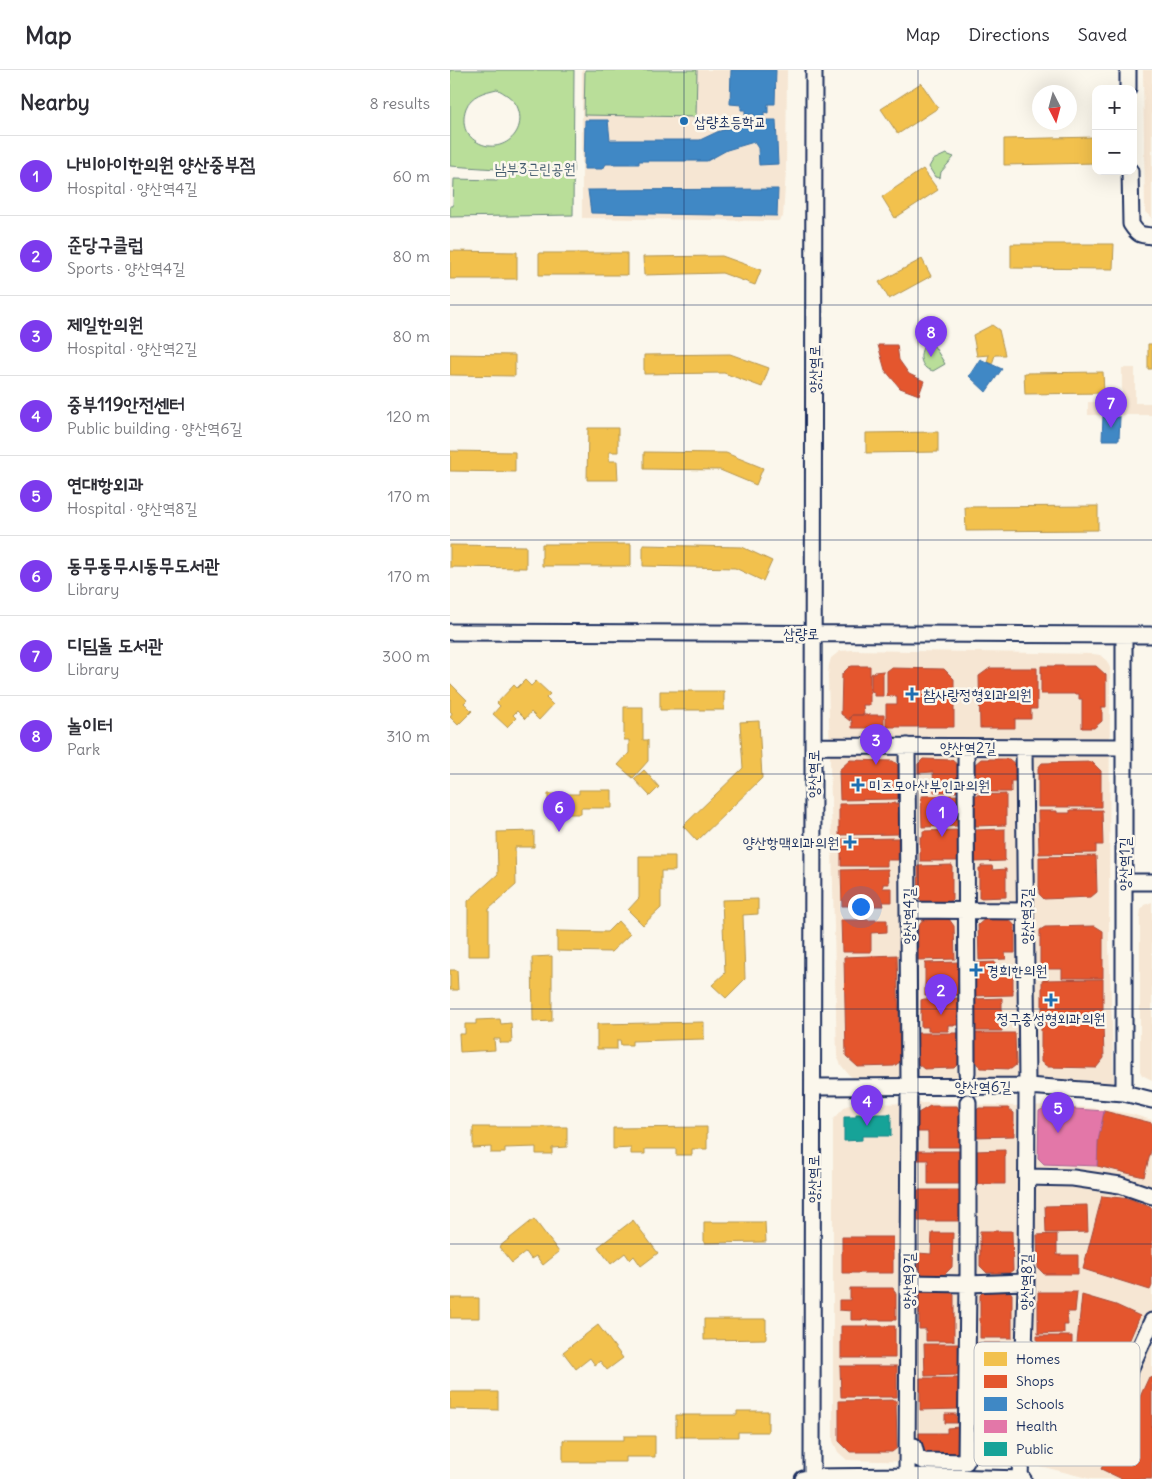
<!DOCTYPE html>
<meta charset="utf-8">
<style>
body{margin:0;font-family:Delius,"Poor Story",sans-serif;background:#f2f2f3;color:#2b2b33}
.controls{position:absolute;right:15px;top:15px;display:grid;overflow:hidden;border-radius:10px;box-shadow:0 5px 20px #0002}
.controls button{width:45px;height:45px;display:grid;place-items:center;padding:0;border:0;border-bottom:1px solid #e1e1e2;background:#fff;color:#2b2b33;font:25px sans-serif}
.compass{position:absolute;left:582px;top:15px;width:45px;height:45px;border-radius:50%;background:#fff;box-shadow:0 5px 20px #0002;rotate:174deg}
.you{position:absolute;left:410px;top:836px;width:18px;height:18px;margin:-12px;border:4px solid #fff;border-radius:50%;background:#1a73e8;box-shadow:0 0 0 8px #1a73e833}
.badge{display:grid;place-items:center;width:32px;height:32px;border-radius:50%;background:#7c3aed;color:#fff;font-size:16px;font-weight:700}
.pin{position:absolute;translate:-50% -41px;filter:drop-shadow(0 1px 2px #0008)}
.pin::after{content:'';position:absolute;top:26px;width:18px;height:15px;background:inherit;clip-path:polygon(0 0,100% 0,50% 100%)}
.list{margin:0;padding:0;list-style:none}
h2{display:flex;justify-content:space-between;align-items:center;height:65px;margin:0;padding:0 20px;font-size:21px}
h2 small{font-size:16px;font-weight:400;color:#7c7c81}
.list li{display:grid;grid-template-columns:32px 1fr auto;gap:15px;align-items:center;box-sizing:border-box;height:80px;padding:0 20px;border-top:1px solid #e1e1e2}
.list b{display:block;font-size:19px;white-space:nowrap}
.list p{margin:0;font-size:16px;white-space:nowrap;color:#7c7c81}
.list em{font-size:16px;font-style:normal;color:#7c7c81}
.map{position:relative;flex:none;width:702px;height:1409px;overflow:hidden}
header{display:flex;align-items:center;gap:30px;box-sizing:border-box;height:70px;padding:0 25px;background:#fff;border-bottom:1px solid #e1e1e2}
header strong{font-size:24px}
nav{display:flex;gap:28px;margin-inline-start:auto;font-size:18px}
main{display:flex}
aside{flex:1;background:#fff}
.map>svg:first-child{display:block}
.built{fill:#f6e6d3}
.green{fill:#b9de99;stroke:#6a867c;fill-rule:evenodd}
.homes{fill:#f2c14e;stroke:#b29553}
.shops{fill:#e4572e;stroke:#a84b3c}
.schools{fill:#3f88c5;stroke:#346da6}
.health{fill:#e377a8;stroke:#a76192}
.public{fill:#17a398;stroke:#188087}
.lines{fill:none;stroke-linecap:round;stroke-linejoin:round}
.minor-casing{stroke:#1b2f5e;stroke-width:19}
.minor{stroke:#fbf7ec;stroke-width:15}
.grid{fill:none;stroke:#1b2f5e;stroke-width:1;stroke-opacity:0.55}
.poi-dot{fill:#1f6fb2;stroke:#fbf7ec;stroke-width:2}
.labels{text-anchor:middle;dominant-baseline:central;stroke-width:5;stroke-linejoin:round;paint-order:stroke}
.poi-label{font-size:15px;fill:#1b2f5e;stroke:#fbf7ec;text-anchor:start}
.park-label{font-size:15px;fill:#425b6d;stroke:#fbf7ec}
.street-label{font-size:15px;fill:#1b2f5e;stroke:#fbf7ec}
.key{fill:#fbf7ec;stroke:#b8bbc1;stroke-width:1}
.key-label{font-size:14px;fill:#1b2f5e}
</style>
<header>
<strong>Map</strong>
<nav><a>Map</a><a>Directions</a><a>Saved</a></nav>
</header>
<main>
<aside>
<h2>Nearby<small>8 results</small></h2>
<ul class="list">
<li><span class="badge">1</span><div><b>나비아이한의원 양산중부점</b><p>Hospital · 양산역4길</p></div><em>60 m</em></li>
<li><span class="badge">2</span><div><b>준당구클럽</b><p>Sports · 양산역4길</p></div><em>80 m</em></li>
<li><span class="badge">3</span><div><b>제일한의원</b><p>Hospital · 양산역2길</p></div><em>80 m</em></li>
<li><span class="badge">4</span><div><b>중부119안전센터</b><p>Public building · 양산역6길</p></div><em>120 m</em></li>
<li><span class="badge">5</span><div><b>연대항외과</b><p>Hospital · 양산역8길</p></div><em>170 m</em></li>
<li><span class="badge">6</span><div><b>동무동무시동무도서관</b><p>Library</p></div><em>170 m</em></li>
<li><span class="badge">7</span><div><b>디딤돌 도서관</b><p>Library</p></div><em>300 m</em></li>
<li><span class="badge">8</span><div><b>놀이터</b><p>Park</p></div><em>310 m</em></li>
</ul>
</aside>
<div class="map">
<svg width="702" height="1409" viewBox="0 0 702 1409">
<rect width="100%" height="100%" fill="#fbf7ec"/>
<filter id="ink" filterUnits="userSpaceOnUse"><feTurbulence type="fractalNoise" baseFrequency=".02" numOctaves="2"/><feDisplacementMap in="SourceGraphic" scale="10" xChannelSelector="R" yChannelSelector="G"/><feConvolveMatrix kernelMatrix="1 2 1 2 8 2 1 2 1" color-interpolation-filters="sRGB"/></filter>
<g filter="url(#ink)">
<!-- built -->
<path class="built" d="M132,0H337L336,101L333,147L328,151L132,148Z
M693,0H702V148L695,142Z
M672,298H685V333H702V345H638V332L672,331Z
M402,580L643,584L650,585L657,591L660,598L659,875L664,1013L659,1020L411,1013L399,1005L391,995L387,986L378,605L379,595L381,588L390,581Z
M702,832V1010L692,1005L690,1001V847L691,840L694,835Z
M481,1033L569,1036L607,1035L652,1039L681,1044L702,1050V1409H641L594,1397L566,1393L462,1392L397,1390L388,1382L383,1371V1050L396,1036L404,1034Z"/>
<!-- green -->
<path class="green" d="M0,0H124L123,145L0,147V136H3L4,109L48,110L47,99L0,96ZM47,19C54,23 63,28 67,36C81,67 41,92 18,64C13,58 13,46 16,38C21,25 34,22 47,19Z
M135,0H247L246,47L134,45Z
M496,84L504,87L491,102L490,108L485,107L479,97L483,90Z
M478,272L484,276L495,294L483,301C481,300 478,300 476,298C468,291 470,278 478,272Z"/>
<!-- homes -->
<path class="homes" d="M471,13L488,38L448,64L431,39Z
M646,67V93L554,95V69Z
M473,99L488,120L445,148L432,127Z
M561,174H664L663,199L561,198Z
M0,181L67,182V209H0Z
M89,183H177V205H89Z
M272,186L311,200L305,215L272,203L194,205L193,187Z
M472,189L481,206L439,229L429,212Z
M542,255L549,260L555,285H545L542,294L537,292L539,285L527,286L523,265Z
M698,274H702V299H698Z
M0,284L65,285V306L0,305Z
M280,284L319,298L312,317L274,303L194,304V285Z
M653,302L654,323L575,324L574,303Z
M138,358H168V382H159V391H167L168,410H137Z
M488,362V382L416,383V363Z
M0,381L65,382V402L0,401Z
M194,382L276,383L313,398L306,415L270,400L194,399Z
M648,436V460L516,461L515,437Z
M92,474H181V496H92Z
M0,475L76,476V498L0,497Z
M193,475L292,477L322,491L313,511L285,498L193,496Z
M75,610L81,616L86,611L100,624L96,628L103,635L89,650L81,642L75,649L67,641L63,645L66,648L57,657L43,644L50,636L47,633L64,615L67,618Z
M0,613L17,630L14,633L22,641L8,655L0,647L2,643L0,641Z
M210,621H274V640H210Z
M174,637H193V670H198V691L183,708L168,695L179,683V670H174Z
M309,651L312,708L247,771L233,756L293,698L290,652Z
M194,700L209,717L200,726L184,709Z
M129,720H162V738H131V744H98V724H129Z
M84,761V777H65L66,815L39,839V886H18V831L48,804L47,762Z
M189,786H225V801H211V838L193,855L178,840L189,828Z
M308,829V844L293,845L295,909L276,928L262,915L275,903L272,830Z
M168,851L180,864L161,882L107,881V861L157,862Z
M102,886V951L83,952L82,887Z
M0,900H7L8,920H0Z
M50,949L51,954L61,953L62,973H50V969H44L45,980L10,982L9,964H15V954H26V950Z
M254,952V969L182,971V975H171L170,970H167V979H147V954Z
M23,1057H117V1077L102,1078V1084H86V1077L55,1078V1083H41V1077L23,1078Z
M257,1057V1079H242V1085H226V1079H195V1084H181V1078L163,1079V1058Z
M84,1149L109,1182L93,1195L86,1186L81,1189L76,1182L62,1193L49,1177Z
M183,1150L208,1183L191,1196L184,1186L180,1190L175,1183L161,1194L148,1177Z
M254,1152H315L316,1172L254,1173Z
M0,1228H29V1248H0Z
M254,1249H316V1269L254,1270Z
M148,1255L173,1288L157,1300L150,1291L145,1295L140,1288L126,1299L113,1282Z
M0,1322H48V1340L0,1339Z
M287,1341H318V1362H288V1367H226V1345H287Z
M174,1366H205V1387H176V1392H113V1370H174Z"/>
<!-- shops -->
<path class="shops" d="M428,275H447L449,290L459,304L474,311L469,325L450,318L435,300Z
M402,596H420V635H413L414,645H402L400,647V651L391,644L392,604L399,597Z
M591,596H646L656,605V637H652V651L644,658H632V629H629V624H591Z
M441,598L494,599L504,609V657H436V634H447V626H437V601Z
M540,598H587V639H581V649H565V658H530L529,606Z
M433,601V626H424V622L421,621V604L425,602Z
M402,645H434V658H402V652L400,647Z
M473,689L502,690L509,696V722H484L483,702L468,703V694Z
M531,689H559L565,694V711H561V722H524V695Z
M400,690L443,691L448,695V729L390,730L389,700Z
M642,692L651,701V737H588V698L592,693Z
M556,724V755L525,756L524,725Z
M509,725V756L472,757L471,726Z
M450,733L451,764L389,765V734Z
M620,740H652L653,775H646V783L589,784L588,741H607V743H620Z
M555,759V791L525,792V760Z
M508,760L509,791H470V767H473V761Z
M448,768V790H437V796H391V769Z
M646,786L647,822L641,827L594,829L589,824V787Z
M502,795V829L497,835H474L469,828L468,796Z
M531,796H542L543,800L556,799V827L529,828V798H531Z
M438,799L439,814H433V818H442V832H433L434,836H392L391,800Z
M536,848H558L565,856V883H555L556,889L529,890L528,855Z
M499,849L504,856L505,889L468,890V857L473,850Z
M391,850H437V862L421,863V882H392Z
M645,856L653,861V908H612V899H590V860L595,857Z
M447,885L450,992L444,996L408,997L396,986L394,887Z
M509,892V925L475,926V893Z
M545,892V899H563V925L524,926L523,893Z
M653,909V952L592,953V910Z
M509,928L510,955H498V961H478V957H471V930L474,929Z
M552,928V961H525L524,929Z
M591,954H653L654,988L646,998L598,997L591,992Z
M467,963H510V992L504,998L474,999L468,994Z
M524,963H565L566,995L561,999L531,998L525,991Z
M480,1036H507L511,1045L512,1077H478V1062H468V1043Z
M529,1038H558L564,1043V1066L524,1067L523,1043Z
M654,1041L702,1053V1077L694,1107L647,1096L648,1071Z
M555,1080V1114H525V1081Z
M467,1081H512V1114H478V1090H467Z
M468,1120H510V1151H468Z
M652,1126L681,1129L702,1138V1216L700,1220L633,1199Z
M637,1135L638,1162L596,1163L595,1136Z
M530,1161H562L563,1200L559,1203H537L530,1196Z
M482,1163H503L502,1197L494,1205H473L468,1198V1183L481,1184Z
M607,1164V1185H628V1204H594L588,1198L587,1165Z
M392,1167H443V1203H392Z
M400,1218H443L446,1224V1250H401V1241L389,1240V1230H400Z
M536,1219H558L562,1224V1268H530V1225Z
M469,1220H498L504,1225V1271H476V1259H469Z
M588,1222H627L625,1242H617L618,1255H614V1263L588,1264Z
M632,1225L666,1235L690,1246L659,1318L623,1310Z
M391,1256H445V1288H391Z
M587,1266H622V1302L588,1303Z
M524,1273H567L566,1306H524Z
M474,1274H508L509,1305L475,1306Z
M390,1296H447V1327H391Z
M699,1307L702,1308V1409H672L651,1399L668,1364L672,1366Z
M470,1308H509V1339L470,1340Z
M524,1309H539V1323H524Z
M524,1326H539V1340H524Z
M446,1330L447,1378L442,1382H400L389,1371V1331Z
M495,1344H506L507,1353H495Z
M524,1344H551V1361L563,1362V1382L559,1386H523Z
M510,1357V1386H475L469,1379V1363H497V1358Z"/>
<!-- schools -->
<path class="schools" d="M281,0H326L325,34H318V43L314,42V47H304V44L295,45V40H291V35L280,34Z
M135,50H158L160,70H250L267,62L292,54L312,50H326L328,94L309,95L308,78L304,72L277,80L257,91H189V94H156L153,99H134Z
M328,119L327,146L141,143L138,120Z
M530,289L552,299L536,322L519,306Z
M653,346L670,347L669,370H652Z"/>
<!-- health -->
<path class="health" d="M596,1037L654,1041L648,1071L647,1096L594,1094L588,1088L589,1041Z"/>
<!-- public -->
<path class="public" d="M406,1044H441V1066H412V1070L394,1071V1047H406Z"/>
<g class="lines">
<defs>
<path id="minor" d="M678,0V19
M680,101L681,154C688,165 690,165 702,166
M0,562L702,565
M674,565V1023
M363,676L673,677
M457,676L459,1015L457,1406
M516,685L517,1003
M674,812H702
M458,840L576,841
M363,1017L577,1016L674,1023L702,1030
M577,1107L623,1108L670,1115L702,1126
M458,1213L518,1214V1032
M573,1311L616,1318L653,1334L667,1328L702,1251
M464,1376L467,1388L474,1391L516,1392L518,1214L576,1212
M353,1409L362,1407L457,1406L573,1409
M362,1409L364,0
M570,1409L576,1216L577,1016L574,677"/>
</defs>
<!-- minor casing -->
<use href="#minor" class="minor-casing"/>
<!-- minor -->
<use href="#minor" class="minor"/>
</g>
</g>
<!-- grid -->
<path class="grid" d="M234,0V1409M468,0V1409M0,235H702M0,470H702M0,704H702M0,939H702M0,1174H702"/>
<!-- markers -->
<g class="poi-dot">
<circle cx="234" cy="51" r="5"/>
<path d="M459.5 616.5h5v5h5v5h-5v5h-5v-5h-5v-5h5z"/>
<path d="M405.5 707.5h5v5h5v5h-5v5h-5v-5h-5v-5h5z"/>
<path d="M397.5 764.5h5v5h5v5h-5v5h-5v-5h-5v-5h5z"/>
<path d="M523.5 892.5h5v5h5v5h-5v5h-5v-5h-5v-5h5z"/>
<path d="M598.5 922.5h5v5h5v5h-5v5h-5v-5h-5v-5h5z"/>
</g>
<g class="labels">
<!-- poi labels -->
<g class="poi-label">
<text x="244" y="51">삽량초등학교</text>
<text x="473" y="624">참사랑정형외과의원</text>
<text x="419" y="715">미즈모아산부인과의원</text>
<text x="389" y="772" text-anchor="end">양산항맥외과의원</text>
<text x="537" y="900">경희한의원</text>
<text x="601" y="948" text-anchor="middle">정구충성형외과의원</text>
</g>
<!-- park labels -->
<g class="park-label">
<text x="85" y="98">남부3근린공원</text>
</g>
<!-- street labels -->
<g class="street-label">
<text transform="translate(364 299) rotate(-90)">양산역로</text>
<text x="351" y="563">삽량로</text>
<text x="518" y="677">양산역2길</text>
<text transform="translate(363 704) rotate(-90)">양산역로</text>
<text transform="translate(674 794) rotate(-90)">양산역1길</text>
<text transform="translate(458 846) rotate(-90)">양산역4길</text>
<text transform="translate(576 846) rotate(-90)">양산역3길</text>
<text x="533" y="1016">양산역6길</text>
<text transform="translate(363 1109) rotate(-90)">양산역로</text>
<text transform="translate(458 1211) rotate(-90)">양산역9길</text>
<text transform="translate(576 1212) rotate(-89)">양산역8길</text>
</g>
</g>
<!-- legend -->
<rect x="524" y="1272" width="166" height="124" rx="8" class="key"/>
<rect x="534" y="1282" width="23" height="14" fill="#f2c14e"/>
<rect x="534" y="1305" width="23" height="13" fill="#e4572e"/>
<rect x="534" y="1327" width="23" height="14" fill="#3f88c5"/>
<rect x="534" y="1350" width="23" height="13" fill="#e377a8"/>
<rect x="534" y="1372" width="23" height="14" fill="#17a398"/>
<g class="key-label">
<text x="566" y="1294">Homes</text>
<text x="566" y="1316">Shops</text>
<text x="566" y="1339">Schools</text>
<text x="566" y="1361">Health</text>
<text x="566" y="1384">Public</text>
</g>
</svg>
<div class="controls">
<button>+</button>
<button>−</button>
</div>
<svg class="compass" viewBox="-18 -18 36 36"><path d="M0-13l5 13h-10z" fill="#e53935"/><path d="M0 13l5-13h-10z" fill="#7c7c81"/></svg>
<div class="you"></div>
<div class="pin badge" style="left:492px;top:767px">1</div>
<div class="pin badge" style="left:491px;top:945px">2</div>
<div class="pin badge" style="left:426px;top:695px">3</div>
<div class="pin badge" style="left:417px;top:1056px">4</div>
<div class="pin badge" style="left:608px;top:1063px">5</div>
<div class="pin badge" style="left:109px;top:762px">6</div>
<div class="pin badge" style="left:661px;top:358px">7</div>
<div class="pin badge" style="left:481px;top:287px">8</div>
</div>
</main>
